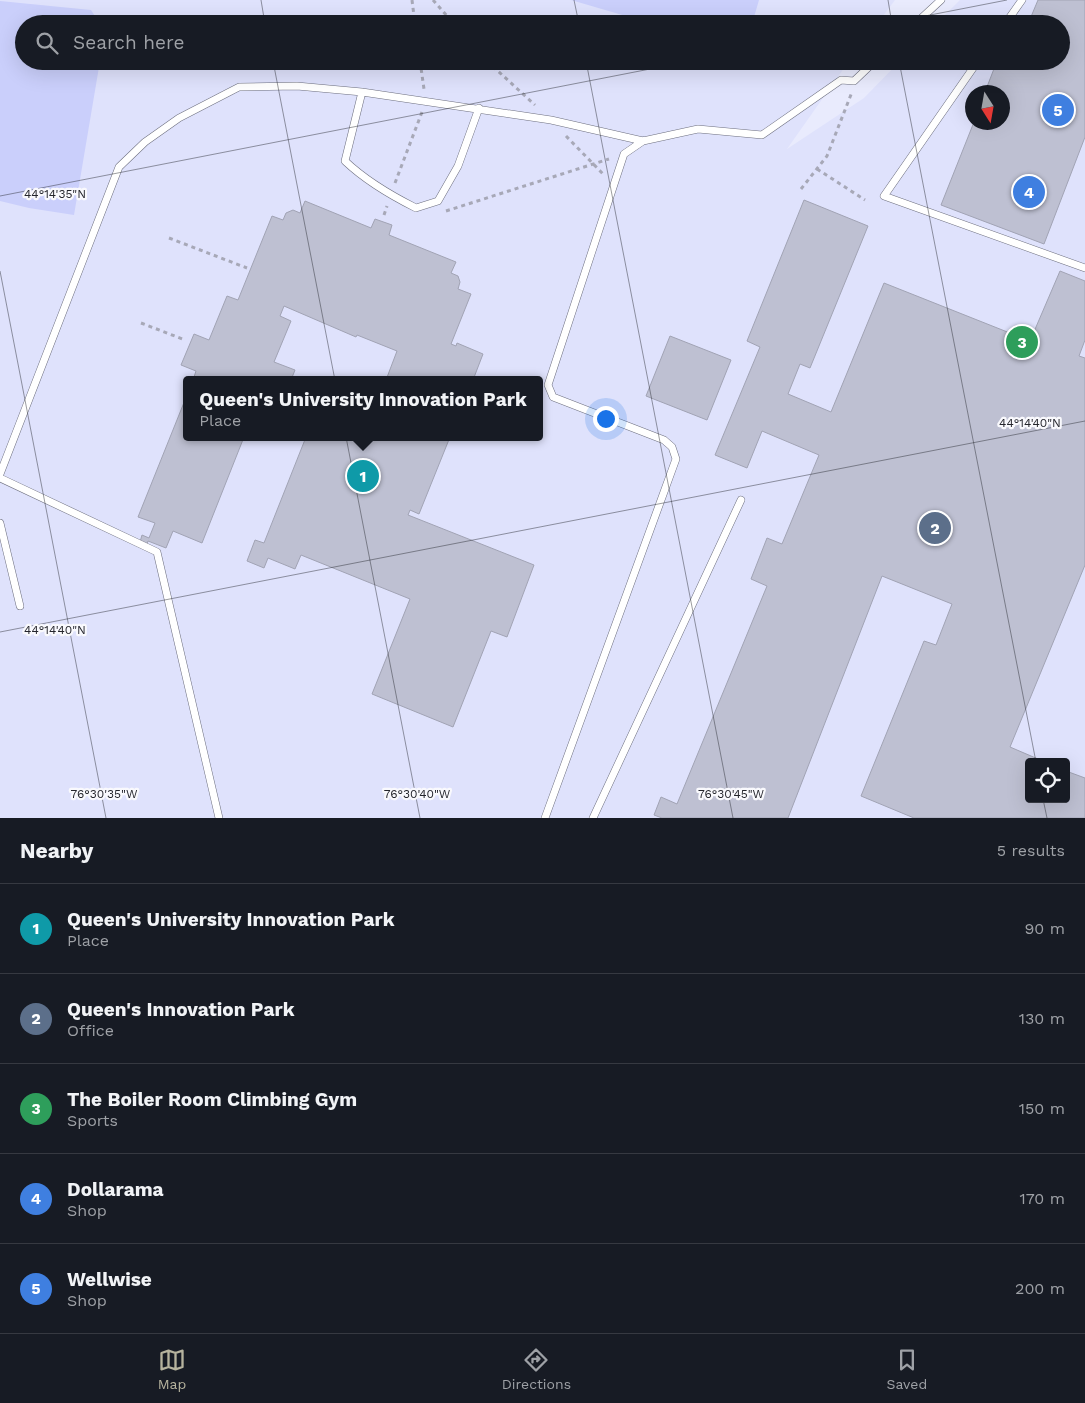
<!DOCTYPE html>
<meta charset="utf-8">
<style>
body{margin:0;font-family:"Work Sans",sans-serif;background:#242831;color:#f1f3f6}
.controls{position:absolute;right:15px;bottom:15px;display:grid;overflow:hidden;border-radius:5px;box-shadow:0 5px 20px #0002}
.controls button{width:45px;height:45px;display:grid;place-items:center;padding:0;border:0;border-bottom:1px solid #363941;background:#171b24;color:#f1f3f6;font:25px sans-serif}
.compass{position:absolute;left:965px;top:85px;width:45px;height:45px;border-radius:50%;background:#171b24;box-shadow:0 5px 20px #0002;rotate:169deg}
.you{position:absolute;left:605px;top:418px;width:18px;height:18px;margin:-12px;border:4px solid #fff;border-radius:50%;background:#1a73e8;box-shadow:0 0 0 8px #1a73e833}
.badge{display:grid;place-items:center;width:32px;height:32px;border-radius:50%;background:#b6b39e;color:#fff;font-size:16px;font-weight:700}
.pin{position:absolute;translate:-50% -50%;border:2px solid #fff;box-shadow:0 1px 5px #0006}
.popup{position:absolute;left:183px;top:376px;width:360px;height:65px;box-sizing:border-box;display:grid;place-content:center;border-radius:5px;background:#171b24;filter:drop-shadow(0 1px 4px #0005);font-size:16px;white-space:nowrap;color:#9ea1a6}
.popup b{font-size:19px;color:#f1f3f6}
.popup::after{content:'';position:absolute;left:50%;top:100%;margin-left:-10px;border:10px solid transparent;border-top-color:#171b24}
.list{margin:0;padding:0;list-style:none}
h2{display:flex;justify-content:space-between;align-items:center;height:65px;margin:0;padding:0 20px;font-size:21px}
h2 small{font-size:16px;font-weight:400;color:#9ea1a6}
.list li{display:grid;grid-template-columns:32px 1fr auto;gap:15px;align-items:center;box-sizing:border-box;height:90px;padding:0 20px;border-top:1px solid #363941}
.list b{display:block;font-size:19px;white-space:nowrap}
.list p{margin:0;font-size:16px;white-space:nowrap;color:#9ea1a6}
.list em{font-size:16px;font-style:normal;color:#9ea1a6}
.icon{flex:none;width:28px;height:28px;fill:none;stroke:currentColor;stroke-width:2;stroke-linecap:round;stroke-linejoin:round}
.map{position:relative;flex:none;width:1085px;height:818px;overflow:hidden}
.search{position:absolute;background:#171b24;box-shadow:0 5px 20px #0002;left:15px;right:15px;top:15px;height:55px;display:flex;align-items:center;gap:12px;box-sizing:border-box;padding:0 18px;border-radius:28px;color:#9ea1a6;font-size:19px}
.sheet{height:515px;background:#171b24}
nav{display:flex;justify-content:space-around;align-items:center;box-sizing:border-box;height:70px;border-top:1px solid #363941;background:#171b24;font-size:14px;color:#9ea1a6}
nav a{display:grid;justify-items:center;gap:2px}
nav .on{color:#b6b39e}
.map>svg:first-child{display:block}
.built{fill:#dfe2fc;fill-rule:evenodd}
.green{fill:#cacffb}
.building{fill:#bec0d2;stroke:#a1a3b4}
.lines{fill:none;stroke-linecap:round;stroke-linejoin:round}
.lane-casing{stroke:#6d6f7f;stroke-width:8}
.path{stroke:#a7a8b7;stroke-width:3;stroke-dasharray:4 4;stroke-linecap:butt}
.lane{stroke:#fff;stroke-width:7}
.ticks{fill:none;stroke:#24252c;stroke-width:1;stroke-opacity:0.45}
.ticks-label{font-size:12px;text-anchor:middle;fill:#24252c;stroke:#f9f9fd;stroke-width:4.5;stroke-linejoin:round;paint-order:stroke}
</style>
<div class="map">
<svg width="1085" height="818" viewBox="0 0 1085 818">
<rect width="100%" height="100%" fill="#e9ebfd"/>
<!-- built -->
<path class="built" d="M0,0H895L877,24H24V61H849L787,149L864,98L900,61H1061V24H936L960,0H1085V818H0ZM972,92H1002V122H972ZM187,380H539V437H187ZM1029,762H1066V799H1029Z"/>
<!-- green -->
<path class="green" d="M571,0H759L752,24H653Z
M0,1L91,10L100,24H24V61H100L74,215L29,208L0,201Z"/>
<!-- building -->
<path class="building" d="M1038,0H1085V137L1044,244L941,205L974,122H1002V92H985L997,61H1061V24H1028Z
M804,200L868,226L810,368L800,364L788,394L831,412L884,283L1030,341L1060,271L1085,281V340L1079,356L1085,358V565L1010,747L1045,762H1029V799H1066V771L1085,778V818H914L861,796L924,641L936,645L952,604L882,576L788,818H662L654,815L661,797L677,804L767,586L751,579L767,538L782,544L819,455L762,431L747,468L715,455L760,347L747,341Z
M305,201L371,228L375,219L392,225L389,235L456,262L451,273L458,276L460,282L458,289L471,294L451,344L456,346L457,343L483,354L473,380H386L397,351L357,335L356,337L284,306L280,316L291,321L274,362L295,370L291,380H193L196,371L181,365L194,334L209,340L227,296L238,300L272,216L283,220L286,213L293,210L300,213Z
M670,336L731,360L707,420L646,396Z
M187,395V437H244L202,543L173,531L166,548L148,541L147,544L140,542L142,535L149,538L155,523L138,517Z
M306,437H353L362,441L363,437H450L419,514L410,510L408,515L534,565L507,637L491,631L453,727L372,694L410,599L301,555L295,569L268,558L264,568L247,561L255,540L264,543Z"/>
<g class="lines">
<defs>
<path id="lane" d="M915,24L941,0
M1005,24L1022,0
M978,61L884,196L1085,268
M362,92L345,161C366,181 390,195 416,208L438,201L458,166L479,108
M0,474L119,167L145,142L179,118L239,87L297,86L362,92L551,120L643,141L698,129L762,135L841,80L854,81L875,61
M0,478L157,552L219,818
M0,523L20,606
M545,818L676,459L672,447L664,440L553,397L548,385L624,154L643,141
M593,818L741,500"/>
</defs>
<!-- lane casing -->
<use href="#lane" class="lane-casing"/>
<!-- path -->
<path class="path" d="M412,0L415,24
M433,0L454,24
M420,61L424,89
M487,61L535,105
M566,136L605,176
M817,169L865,200
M395,183L422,112
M801,189L827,156L852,92
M446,211L609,159
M384,215L387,206
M169,238L247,268
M141,323L185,340"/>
<!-- lane -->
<use href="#lane" class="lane"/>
</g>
<!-- ticks -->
<path class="ticks" d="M261,0L265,24M574,0L579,24M888,0L892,24M884,24L1007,0M273,61L420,818M586,61L733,818M899,61L1036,762M0,196L691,61M0,271L106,818M0,632L1085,421M1043,799L1047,818"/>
<g class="ticks-label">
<text x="55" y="198">44°14'35"N</text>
<text x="1030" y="427">44°14'40"N</text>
<text x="55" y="634">44°14'40"N</text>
<text x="104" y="798">76°30'35"W</text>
<text x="417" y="798">76°30'40"W</text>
<text x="731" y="798">76°30'45"W</text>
</g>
</svg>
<div class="controls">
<button><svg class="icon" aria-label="locate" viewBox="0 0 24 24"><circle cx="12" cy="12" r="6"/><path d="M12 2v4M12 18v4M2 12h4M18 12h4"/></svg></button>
</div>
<svg class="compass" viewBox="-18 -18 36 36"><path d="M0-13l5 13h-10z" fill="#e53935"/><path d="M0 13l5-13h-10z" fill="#9ea1a6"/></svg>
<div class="you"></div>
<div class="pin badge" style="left:363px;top:476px;background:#0f9aa8">1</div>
<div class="popup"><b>Queen's University Innovation Park</b>Place</div>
<div class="pin badge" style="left:935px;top:528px;background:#5c6f8a">2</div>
<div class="pin badge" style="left:1022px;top:342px;background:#2e9e5b">3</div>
<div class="pin badge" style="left:1029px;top:192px;background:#3f7fe0">4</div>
<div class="pin badge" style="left:1058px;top:110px;background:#3f7fe0">5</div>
<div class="search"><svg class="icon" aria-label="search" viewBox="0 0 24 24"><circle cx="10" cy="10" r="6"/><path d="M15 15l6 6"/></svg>Search here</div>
</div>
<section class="sheet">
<h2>Nearby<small>5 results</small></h2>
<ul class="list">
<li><span class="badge" style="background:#0f9aa8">1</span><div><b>Queen's University Innovation Park</b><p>Place</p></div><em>90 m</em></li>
<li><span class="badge" style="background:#5c6f8a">2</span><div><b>Queen's Innovation Park</b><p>Office</p></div><em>130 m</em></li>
<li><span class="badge" style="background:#2e9e5b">3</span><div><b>The Boiler Room Climbing Gym</b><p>Sports</p></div><em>150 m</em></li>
<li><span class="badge" style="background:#3f7fe0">4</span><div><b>Dollarama</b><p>Shop</p></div><em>170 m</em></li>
<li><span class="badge" style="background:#3f7fe0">5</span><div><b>Wellwise</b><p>Shop</p></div><em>200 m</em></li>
</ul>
</section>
<nav>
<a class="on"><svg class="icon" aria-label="map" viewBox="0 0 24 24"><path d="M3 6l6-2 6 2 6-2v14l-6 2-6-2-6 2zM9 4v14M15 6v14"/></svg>Map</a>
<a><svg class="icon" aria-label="directions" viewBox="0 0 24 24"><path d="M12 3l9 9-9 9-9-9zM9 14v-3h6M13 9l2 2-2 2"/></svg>Directions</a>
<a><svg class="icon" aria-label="saved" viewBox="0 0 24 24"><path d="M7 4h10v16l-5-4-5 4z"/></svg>Saved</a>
</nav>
